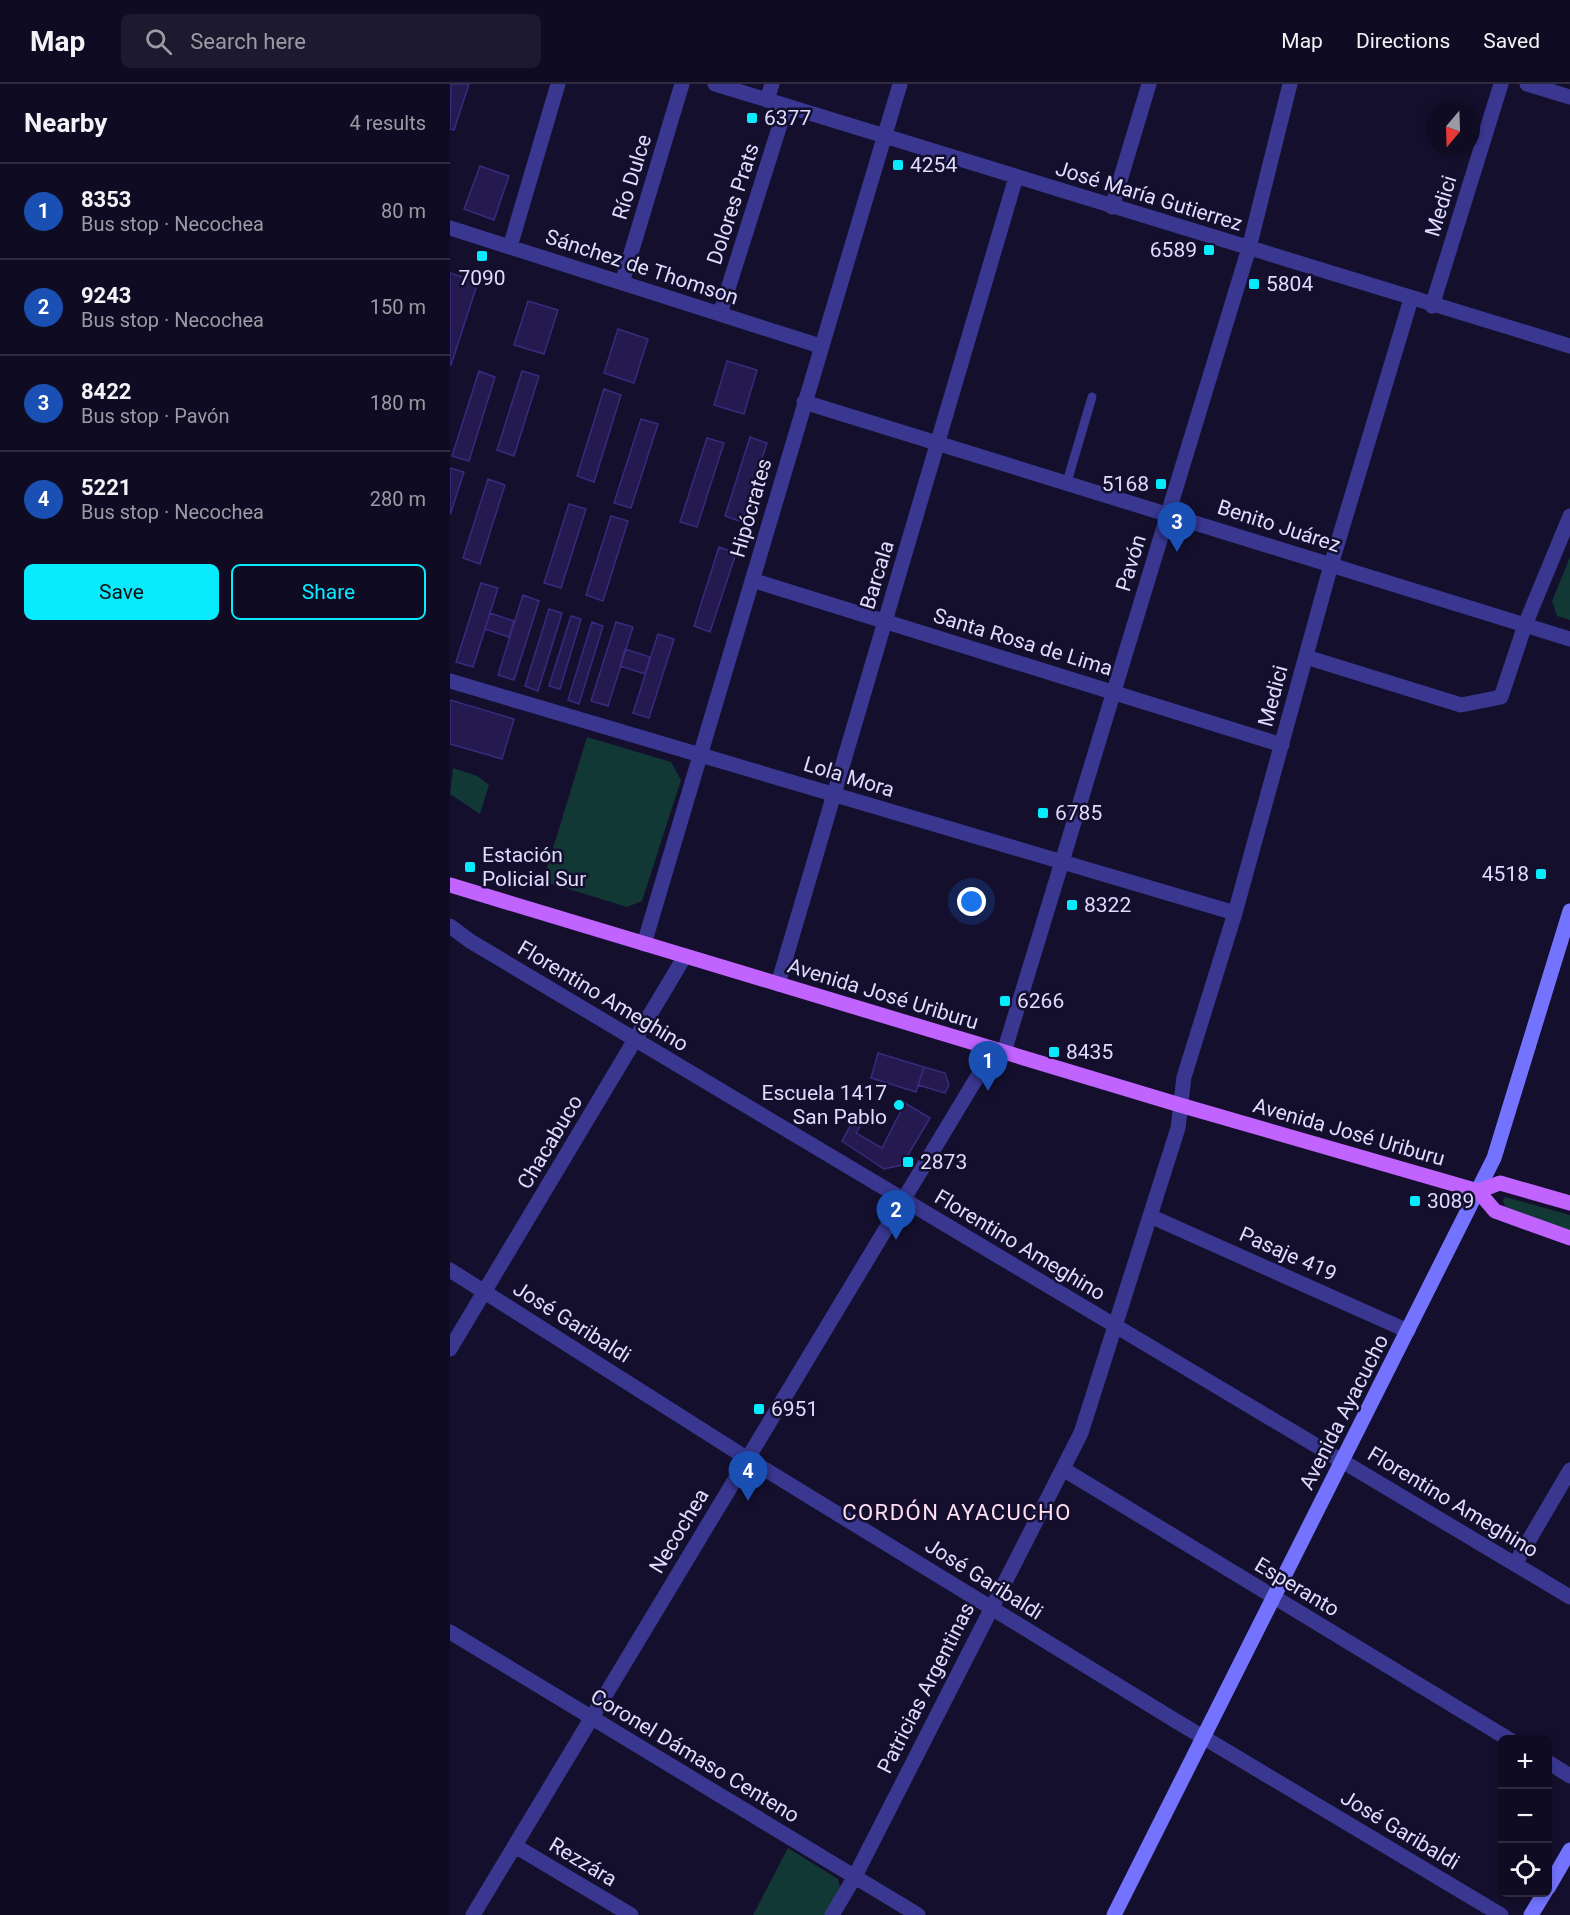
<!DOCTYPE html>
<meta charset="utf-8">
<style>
body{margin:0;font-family:Roboto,sans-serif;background:#1d192f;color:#f1f3f6}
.controls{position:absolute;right:18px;bottom:18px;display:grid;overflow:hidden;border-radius:9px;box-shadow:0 3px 9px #0003}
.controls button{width:54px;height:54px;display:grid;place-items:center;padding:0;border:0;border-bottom:2px solid #2f2b40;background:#0f0b22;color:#f1f3f6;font:30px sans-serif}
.compass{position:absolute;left:976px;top:18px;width:54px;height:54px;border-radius:50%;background:#0f0b22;box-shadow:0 3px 9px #0003;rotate:199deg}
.you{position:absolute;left:522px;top:818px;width:21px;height:21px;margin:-15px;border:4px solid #fff;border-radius:50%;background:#1a73e8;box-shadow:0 0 0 9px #1a73e833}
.badge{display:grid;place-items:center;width:39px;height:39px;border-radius:50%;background:#08ebff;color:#fff;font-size:20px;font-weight:700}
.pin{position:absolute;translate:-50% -50px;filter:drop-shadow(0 2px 3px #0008)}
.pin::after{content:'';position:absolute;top:32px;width:21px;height:18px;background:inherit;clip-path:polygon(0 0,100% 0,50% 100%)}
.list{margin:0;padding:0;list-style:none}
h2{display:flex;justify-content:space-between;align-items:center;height:78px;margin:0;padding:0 24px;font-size:26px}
h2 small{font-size:20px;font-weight:400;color:#9b9ba5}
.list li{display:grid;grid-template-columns:39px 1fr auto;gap:18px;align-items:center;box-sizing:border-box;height:96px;padding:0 24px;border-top:2px solid #2f2b40}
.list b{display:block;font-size:22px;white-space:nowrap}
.list p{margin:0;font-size:20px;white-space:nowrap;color:#9b9ba5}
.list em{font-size:20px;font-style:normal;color:#9b9ba5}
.actions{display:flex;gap:12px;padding:18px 24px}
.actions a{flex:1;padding:14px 0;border:2px solid #08ebff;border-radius:9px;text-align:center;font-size:21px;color:#08ebff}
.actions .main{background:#08ebff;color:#111}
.icon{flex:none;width:33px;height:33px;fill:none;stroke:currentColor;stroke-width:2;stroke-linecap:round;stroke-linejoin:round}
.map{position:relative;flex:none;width:1120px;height:1831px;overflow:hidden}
header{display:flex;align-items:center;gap:36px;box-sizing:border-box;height:84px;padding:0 30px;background:#0f0b22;border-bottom:2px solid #2f2b40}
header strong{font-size:28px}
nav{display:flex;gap:33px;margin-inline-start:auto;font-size:21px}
.search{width:420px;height:54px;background:#1d192f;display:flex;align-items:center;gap:15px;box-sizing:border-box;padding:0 21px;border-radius:9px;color:#9b9ba5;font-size:22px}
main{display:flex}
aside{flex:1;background:#0f0b22}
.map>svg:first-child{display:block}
.green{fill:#123836}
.building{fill:#241a50;stroke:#392a7e;stroke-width:1.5}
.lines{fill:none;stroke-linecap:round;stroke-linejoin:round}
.lane{stroke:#393790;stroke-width:9}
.street{stroke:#393790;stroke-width:15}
.secondary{stroke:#7373ff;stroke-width:15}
.primary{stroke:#c163ff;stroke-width:15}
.poi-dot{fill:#08ebff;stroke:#140f2d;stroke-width:2}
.labels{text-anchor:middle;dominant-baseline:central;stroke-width:5;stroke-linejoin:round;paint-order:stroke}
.poi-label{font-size:21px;fill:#dfdcff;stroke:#140f2d;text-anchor:start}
.street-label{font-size:21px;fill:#dfdcff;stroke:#140f2d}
.neighbourhood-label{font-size:22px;letter-spacing:1.5px;fill:#ffdef4;stroke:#140f2d}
</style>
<header>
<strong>Map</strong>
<div class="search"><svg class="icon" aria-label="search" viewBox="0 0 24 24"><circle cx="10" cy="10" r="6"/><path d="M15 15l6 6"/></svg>Search here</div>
<nav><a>Map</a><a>Directions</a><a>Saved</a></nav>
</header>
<main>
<aside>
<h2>Nearby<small>4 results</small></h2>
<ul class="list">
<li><span class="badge" style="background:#1a4fb4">1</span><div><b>8353</b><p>Bus stop · Necochea</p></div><em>80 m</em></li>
<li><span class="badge" style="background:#1a4fb4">2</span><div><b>9243</b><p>Bus stop · Necochea</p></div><em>150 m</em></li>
<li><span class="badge" style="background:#1a4fb4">3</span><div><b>8422</b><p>Bus stop · Pavón</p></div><em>180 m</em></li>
<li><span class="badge" style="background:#1a4fb4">4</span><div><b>5221</b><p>Bus stop · Necochea</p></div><em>280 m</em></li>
</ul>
<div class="actions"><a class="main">Save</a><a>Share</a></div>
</aside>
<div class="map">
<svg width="1120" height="1831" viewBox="0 0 1120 1831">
<rect width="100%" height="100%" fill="#140f2d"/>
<!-- green -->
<path class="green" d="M1120,473V536L1107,532L1102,517Z
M137,653L221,678L231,696L192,817L177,823L93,797Z
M3,684L27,692L39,701L30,730L0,710Z
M1055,1113L1120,1131V1147L1056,1125L1053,1117Z
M338,1764L388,1795L390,1804L375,1831H303Z"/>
<!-- building -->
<path class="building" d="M1,0H19L4,46L0,45Z
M30,82L59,92L44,136L14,125Z
M0,189L28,198L1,281H0Z
M78,217L108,226L94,270L64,261Z
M168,245L198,255L184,299L154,289Z
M277,277L307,286L294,330L264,321Z
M29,287L45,293L19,377L2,372Z
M72,287L89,292L64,372L47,366Z
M154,305L171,311L144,398L127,392Z
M191,335L208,340L181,424L164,419Z
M300,353L317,359L292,438L275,432Z
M257,354L274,359L247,443L230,438Z
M0,384L14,388L0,431Z
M38,395L55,401L30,480L13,474Z
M119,420L136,425L111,504L94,499Z
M161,432L178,437L153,517L136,511Z
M269,463L286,469L260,548L244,542Z
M31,499L48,504L23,583L6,578Z
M73,511L89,517L64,596L48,591Z
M99,525L112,529L88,607L75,602Z
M40,529L64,537L59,553L35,545Z
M121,532L131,535L110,605L99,602Z
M142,538L153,542L129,620L118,616Z
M166,538L183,543L158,622L141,617Z
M208,550L224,555L199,634L183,629Z
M175,565L200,573L195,590L170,582Z
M0,616L64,635L52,675L0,660Z
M428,969L474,983L466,1008L421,994Z
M474,983L495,989L499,1001L495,1009L468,1001Z
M455,1019L480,1034L452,1081L434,1085L392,1057L407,1029L415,1034L406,1049L432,1064Z"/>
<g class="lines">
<!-- lane -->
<path class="lane" d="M617,398L642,313"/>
<!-- street -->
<path class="street" d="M265,0L1120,262
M1077,0L1120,13
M317,16L322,0
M662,123L699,0
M0,144L370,262
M60,163L108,0
M172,199L232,0
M982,222L1051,0
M270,230L336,22
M354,318L1120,555
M302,496L832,661
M856,573L1011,621L1051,613L1075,541L1120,432
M0,597L785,829
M0,842L20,857L1120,1513
M194,860L450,0
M328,900L566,93
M700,1132L958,1247
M0,1186L298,1375L726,1637L1051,1831
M0,1265L235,872
M613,1385L1060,1656
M1065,1480L1120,1386
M0,1548L468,1831
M1098,1678L1120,1692
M65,1762L181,1831
M23,1831L529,990L554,968L799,164L840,0
M382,1831L404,1794L631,1349L728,1044L734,993L785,829L881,481L961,215"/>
<!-- secondary -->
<path class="secondary" d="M1098,1804L1120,1766
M664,1831L1044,1074L1120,827
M1081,1831L1095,1808"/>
<!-- primary -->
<path class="primary" d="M0,801L730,1021L1028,1107L1045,1127L1120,1154
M1028,1107L1050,1099L1120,1119"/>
</g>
<!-- markers -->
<g class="poi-dot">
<rect x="296" y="28" width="12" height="12" rx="3"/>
<rect x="442" y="75" width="12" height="12" rx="3"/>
<rect x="753" y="160" width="12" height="12" rx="3"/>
<rect x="26" y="166" width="12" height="12" rx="3"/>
<rect x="798" y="194" width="12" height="12" rx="3"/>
<rect x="705" y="394" width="12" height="12" rx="3"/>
<rect x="587" y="723" width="12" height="12" rx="3"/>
<rect x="14" y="777" width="12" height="12" rx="3"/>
<rect x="1085" y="784" width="12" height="12" rx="3"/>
<rect x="616" y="815" width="12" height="12" rx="3"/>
<rect x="549" y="911" width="12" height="12" rx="3"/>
<rect x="598" y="962" width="12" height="12" rx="3"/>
<circle cx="449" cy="1021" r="6"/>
<rect x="452" y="1072" width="12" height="12" rx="3"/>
<rect x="959" y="1111" width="12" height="12" rx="3"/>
<rect x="303" y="1319" width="12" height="12" rx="3"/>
</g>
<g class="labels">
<!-- poi labels -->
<g class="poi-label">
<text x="314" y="34">6377</text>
<text x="460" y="81">4254</text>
<text x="747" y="166" text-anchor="end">6589</text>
<text x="32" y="194" text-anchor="middle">7090</text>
<text x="816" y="200">5804</text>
<text x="699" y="400" text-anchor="end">5168</text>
<text x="605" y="729">6785</text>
<text x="32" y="771">Estación<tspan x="32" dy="24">Policial Sur</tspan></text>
<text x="1079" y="790" text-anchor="end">4518</text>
<text x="634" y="821">8322</text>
<text x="567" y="917">6266</text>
<text x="616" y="968">8435</text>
<text x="437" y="1009" text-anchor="end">Escuela 1417<tspan x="437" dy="24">San Pablo</tspan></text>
<text x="470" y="1078">2873</text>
<text x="977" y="1117">3089</text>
<text x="321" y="1325">6951</text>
</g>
<!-- street labels -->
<g class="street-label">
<text transform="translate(182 93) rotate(-73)">Río Dulce</text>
<text transform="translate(699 112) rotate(17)">José María Gutierrez</text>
<text transform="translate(283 120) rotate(-72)">Dolores Prats</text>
<text transform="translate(991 122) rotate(-73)">Medici</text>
<text transform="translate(192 183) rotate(18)">Sánchez de Thomson</text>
<text transform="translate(301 424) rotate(-74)">Hipócrates</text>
<text transform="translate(829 442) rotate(18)">Benito Juárez</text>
<text transform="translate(681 479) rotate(-73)">Pavón</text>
<text transform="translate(427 491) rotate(-73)">Barcala</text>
<text transform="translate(573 558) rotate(17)">Santa Rosa de Lima</text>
<text transform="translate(823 612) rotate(-75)">Medici</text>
<text transform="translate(399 693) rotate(17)">Lola Mora</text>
<text transform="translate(433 910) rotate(17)">Avenida José Uriburu</text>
<text transform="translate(153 912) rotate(31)">Florentino Ameghino</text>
<text transform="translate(899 1048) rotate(16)">Avenida José Uriburu</text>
<text transform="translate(100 1058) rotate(-59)">Chacabuco</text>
<text transform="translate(570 1161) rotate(31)">Florentino Ameghino</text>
<text transform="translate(838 1170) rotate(24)">Pasaje 419</text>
<text transform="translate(122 1238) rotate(32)">José Garibaldi</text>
<text transform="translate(894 1328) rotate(-63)">Avenida Ayacucho</text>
<text transform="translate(1003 1418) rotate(31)">Florentino Ameghino</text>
<text transform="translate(229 1447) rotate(-59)">Necochea</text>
<text transform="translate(534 1495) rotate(32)">José Garibaldi</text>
<text transform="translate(847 1503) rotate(31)">Esperanto</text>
<text transform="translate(476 1604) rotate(-63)">Patricias Argentinas</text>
<text transform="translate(245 1672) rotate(31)">Coronel Dámaso Centeno</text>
<text transform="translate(950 1746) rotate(31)">José Garibaldi</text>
<text transform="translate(133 1778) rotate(31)">Rezzára</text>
</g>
<!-- neighbourhood labels -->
<g class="neighbourhood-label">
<text x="507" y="1428">CORDÓN AYACUCHO</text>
</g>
</g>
</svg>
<div class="controls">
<button>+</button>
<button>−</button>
<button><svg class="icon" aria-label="locate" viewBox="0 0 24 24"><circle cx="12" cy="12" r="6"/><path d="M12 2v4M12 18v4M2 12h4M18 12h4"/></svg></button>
</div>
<svg class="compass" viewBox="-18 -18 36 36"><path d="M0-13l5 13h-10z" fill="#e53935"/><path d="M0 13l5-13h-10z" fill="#9b9ba5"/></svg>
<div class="you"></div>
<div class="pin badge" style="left:538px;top:1007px;background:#1a4fb4">1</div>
<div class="pin badge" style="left:446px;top:1156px;background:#1a4fb4">2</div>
<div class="pin badge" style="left:727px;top:468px;background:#1a4fb4">3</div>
<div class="pin badge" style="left:298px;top:1417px;background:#1a4fb4">4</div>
</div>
</main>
